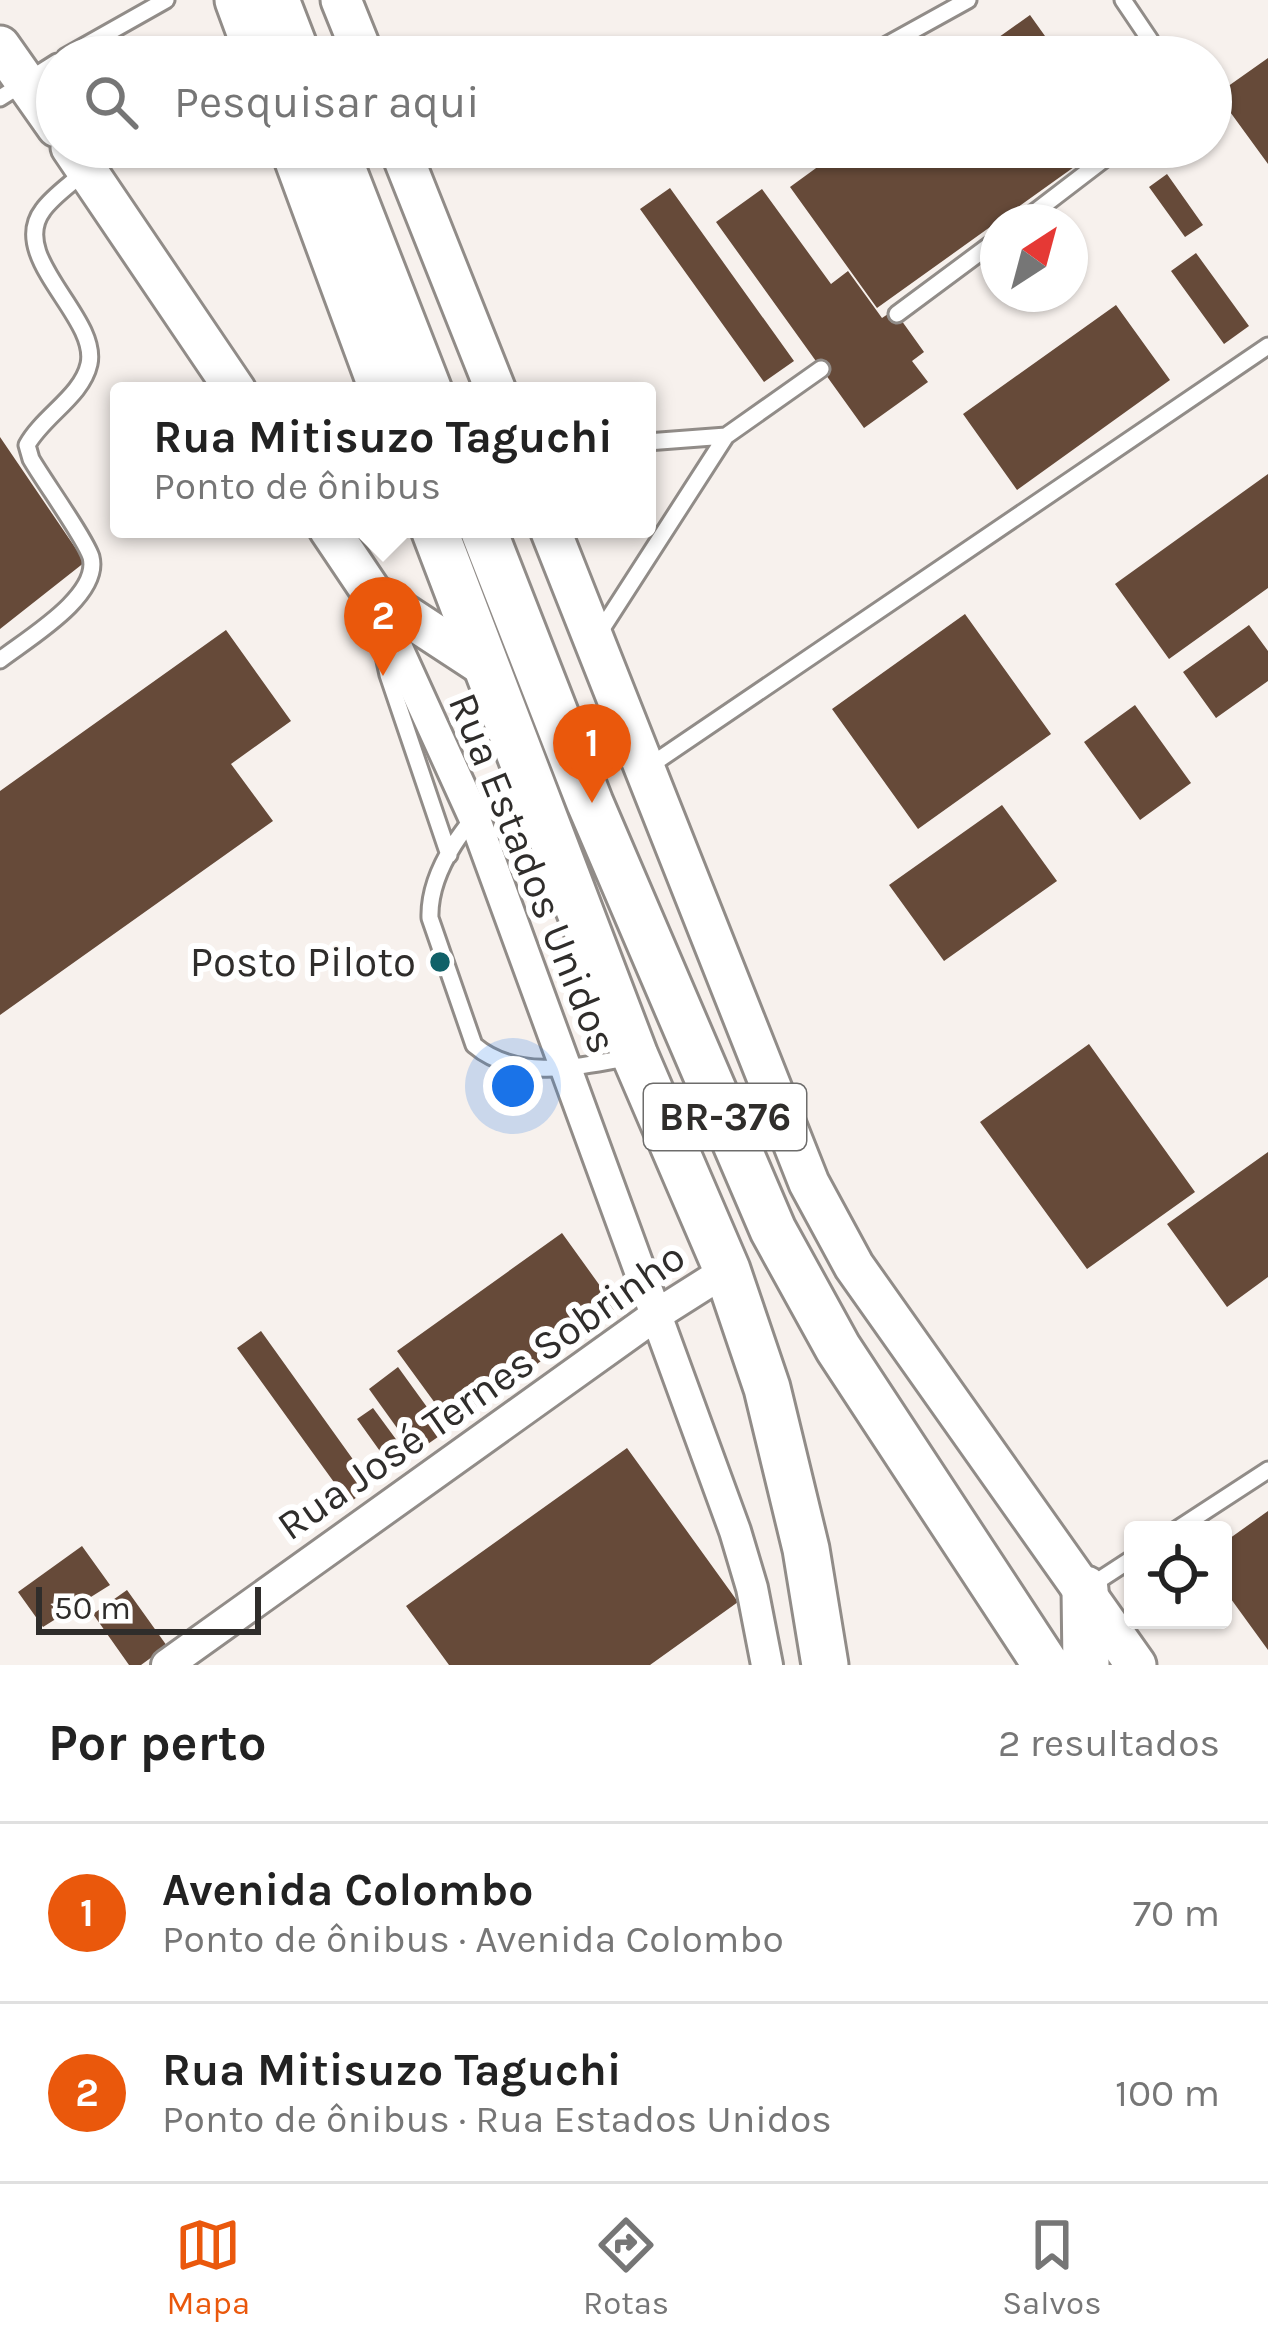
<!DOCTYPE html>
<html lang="pt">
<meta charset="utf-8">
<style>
body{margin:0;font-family:Karla,sans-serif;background:#f6f6f6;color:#222}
.controls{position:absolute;right:36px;bottom:36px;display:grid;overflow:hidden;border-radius:12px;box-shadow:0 3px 9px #0004}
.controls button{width:108px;height:108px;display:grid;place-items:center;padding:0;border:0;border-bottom:3px solid #e0e0e0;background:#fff;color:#222;font:60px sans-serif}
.compass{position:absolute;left:980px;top:204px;width:108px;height:108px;border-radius:50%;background:#fff;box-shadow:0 3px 9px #0004;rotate:36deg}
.scale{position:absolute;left:36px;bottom:30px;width:225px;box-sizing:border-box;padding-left:12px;border:6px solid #2f2d2b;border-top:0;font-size:33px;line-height:42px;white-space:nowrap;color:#2f2d2b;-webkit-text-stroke:9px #fff;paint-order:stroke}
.you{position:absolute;left:513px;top:1086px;width:42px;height:42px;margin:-30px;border:9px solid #fff;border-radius:50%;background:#1a73e8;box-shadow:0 0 0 18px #1a73e833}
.badge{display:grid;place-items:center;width:78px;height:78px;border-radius:50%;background:#ea580c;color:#fff;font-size:39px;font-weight:700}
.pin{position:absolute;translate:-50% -99px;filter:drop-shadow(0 3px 6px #0008)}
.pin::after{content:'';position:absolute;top:63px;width:42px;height:36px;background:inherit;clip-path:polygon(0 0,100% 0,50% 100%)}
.popup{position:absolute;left:110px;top:382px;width:546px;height:156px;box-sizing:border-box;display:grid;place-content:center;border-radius:12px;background:#fff;filter:drop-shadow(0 3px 9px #0005);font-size:39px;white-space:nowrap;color:#767676}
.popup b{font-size:45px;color:#222}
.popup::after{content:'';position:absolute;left:50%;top:100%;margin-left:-24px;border:24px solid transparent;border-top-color:#fff}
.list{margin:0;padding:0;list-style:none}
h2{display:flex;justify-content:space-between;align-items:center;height:156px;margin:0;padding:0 48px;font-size:51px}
h2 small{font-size:39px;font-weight:400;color:#767676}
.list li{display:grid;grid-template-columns:78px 1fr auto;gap:36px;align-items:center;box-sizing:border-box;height:180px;padding:0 48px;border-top:3px solid #e0e0e0}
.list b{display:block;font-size:45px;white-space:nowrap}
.list p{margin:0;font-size:39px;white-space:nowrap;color:#767676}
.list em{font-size:39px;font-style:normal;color:#767676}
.icon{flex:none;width:66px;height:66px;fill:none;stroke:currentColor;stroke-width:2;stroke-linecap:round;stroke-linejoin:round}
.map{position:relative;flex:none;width:1268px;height:1665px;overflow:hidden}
.search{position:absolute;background:#fff;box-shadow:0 3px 9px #0004;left:36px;right:36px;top:36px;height:132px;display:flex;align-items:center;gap:30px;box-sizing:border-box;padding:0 42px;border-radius:66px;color:#767676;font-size:45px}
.sheet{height:516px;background:#fff}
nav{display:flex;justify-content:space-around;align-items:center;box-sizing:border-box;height:168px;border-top:3px solid #e0e0e0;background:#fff;font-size:33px;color:#767676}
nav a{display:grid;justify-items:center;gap:6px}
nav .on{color:#ea580c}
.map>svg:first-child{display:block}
.building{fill:#664a39}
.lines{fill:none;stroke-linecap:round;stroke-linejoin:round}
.lane-casing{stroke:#918c88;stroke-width:21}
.street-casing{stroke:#918c88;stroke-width:36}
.secondary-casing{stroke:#918c88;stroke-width:45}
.primary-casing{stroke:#918c88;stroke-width:51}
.lane{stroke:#fff;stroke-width:15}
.street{stroke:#fff;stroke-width:30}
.secondary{stroke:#fff;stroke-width:39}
.primary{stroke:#fff;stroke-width:45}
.poi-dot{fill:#116168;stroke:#fff;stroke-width:4.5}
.labels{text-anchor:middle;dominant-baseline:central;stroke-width:12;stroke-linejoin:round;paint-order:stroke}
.shield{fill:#fff;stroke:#6d6c6b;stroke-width:3}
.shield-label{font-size:39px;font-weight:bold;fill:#2f2d2b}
.street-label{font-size:42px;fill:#2f2d2b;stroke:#fff}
.poi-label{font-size:42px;fill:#2f2d2b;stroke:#fff;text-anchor:end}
</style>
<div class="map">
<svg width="1268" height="1665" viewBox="0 0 1268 1665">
<rect width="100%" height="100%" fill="#f7f1ed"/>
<!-- building -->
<path class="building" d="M1030,15L1060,57H971Z
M1268,58V164L1217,94Z
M845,147H1102L877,308L790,187Z
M1167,174L1203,225L1185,237L1149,187Z
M670,188L794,361L764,382L640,209Z
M762,189L831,284L848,271L882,318L894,310L924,352L912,361L928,382L864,428L716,222Z
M1196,253L1249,326L1224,344L1171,271Z
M1116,305L1170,380L1017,490L963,414Z
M0,437L85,562L0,629Z
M1268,474V588L1169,659L1115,584Z
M965,614L1051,734L918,829L832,709Z
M1249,625L1268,651V681L1216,718L1183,672Z
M226,630L291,721L231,764L273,821L0,1015V791Z
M1135,705L1191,783L1140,820L1084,742Z
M1002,805L1057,881L944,961L889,885Z
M1089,1044L1195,1192L1087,1269L980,1122Z
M1268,1152V1277L1227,1307L1167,1224Z
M562,1233L616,1308L451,1425L397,1351Z
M261,1331L372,1486L349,1503L237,1348Z
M398,1367L445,1432L415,1453L369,1389Z
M373,1408L398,1442L382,1454L357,1419Z
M627,1448L738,1602L650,1665H449L406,1606Z
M1268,1511V1650L1223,1588V1537L1226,1541Z
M82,1546L110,1585L43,1627L18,1592Z
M127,1590L167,1646L141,1665H129L93,1614Z"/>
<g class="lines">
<defs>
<path id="lane" d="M1123,0L1150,40L1152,57
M65,57L166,0
M865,57L968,0
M0,98L57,62
M1022,222L1120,147
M897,314L998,239
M726,436L821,369
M380,637L388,675L449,855
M596,638L726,436L647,442
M0,660C27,639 101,596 91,557C85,538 43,480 31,459L27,445C43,416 82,396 89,364C99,317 7,257 43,210C53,196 71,184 84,172
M518,765C483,806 428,860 430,918L474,1045C517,1082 582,1066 632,1057
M648,767L1268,346
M1176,1530L1268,1470
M1090,1586L1133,1558"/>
<path id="street" d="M372,593L474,817L735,1531L752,1588L767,1665
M167,1665L656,1315L727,1270"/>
<path id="secondary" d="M341,0L364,57
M0,46L57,127
M71,147L236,391
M399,147L496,391
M329,529L372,593L485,667
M550,529L809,1183L854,1266L1136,1665"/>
<path id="primary" d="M238,0L259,57
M276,0L298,57
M293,147L383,391
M334,147L429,391
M434,529L635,1056L727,1270L767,1388L806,1549L825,1665
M483,529L590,803L773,1230L838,1348L1046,1665
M1085,1589L1086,1665"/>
</defs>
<!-- lane casing -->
<use href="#lane" class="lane-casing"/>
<!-- street casing -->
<use href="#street" class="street-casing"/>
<!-- secondary casing -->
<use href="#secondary" class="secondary-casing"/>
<!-- primary casing -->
<use href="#primary" class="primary-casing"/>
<!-- lane -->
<use href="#lane" class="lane"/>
<!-- street -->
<use href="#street" class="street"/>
<!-- secondary -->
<use href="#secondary" class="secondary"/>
<!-- primary -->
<use href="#primary" class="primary"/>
</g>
<!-- markers -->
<circle class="poi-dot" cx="440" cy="962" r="12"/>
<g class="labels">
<!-- shield labels -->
<rect class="shield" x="644" y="1084" width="162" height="66" rx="9"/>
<g class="shield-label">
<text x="725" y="1117">BR-376</text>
</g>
<!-- street labels -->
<g class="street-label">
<text transform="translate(533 873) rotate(68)">Rua Estados Unidos</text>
<text transform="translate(481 1391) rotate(-35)">Rua José Ternes Sobrinho</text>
</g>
<!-- poi labels -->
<g class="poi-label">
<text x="416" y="962">Posto Piloto</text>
</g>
</g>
</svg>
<div class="controls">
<button><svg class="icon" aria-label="locate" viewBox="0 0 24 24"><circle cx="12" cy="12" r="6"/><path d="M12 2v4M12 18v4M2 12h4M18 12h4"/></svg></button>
</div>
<svg class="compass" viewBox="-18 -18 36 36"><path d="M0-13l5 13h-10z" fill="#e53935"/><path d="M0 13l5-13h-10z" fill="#767676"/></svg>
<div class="scale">50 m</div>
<div class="you"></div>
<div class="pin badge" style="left:592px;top:803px">1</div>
<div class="pin badge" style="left:383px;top:676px">2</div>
<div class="popup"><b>Rua Mitisuzo Taguchi</b>Ponto de ônibus</div>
<div class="search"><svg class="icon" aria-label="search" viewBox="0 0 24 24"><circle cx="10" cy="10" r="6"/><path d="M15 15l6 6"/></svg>Pesquisar aqui</div>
</div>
<section class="sheet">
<h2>Por perto<small>2 resultados</small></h2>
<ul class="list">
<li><span class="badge">1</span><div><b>Avenida Colombo</b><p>Ponto de ônibus · Avenida Colombo</p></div><em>70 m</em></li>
<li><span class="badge">2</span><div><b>Rua Mitisuzo Taguchi</b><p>Ponto de ônibus · Rua Estados Unidos</p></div><em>100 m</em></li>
</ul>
</section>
<nav>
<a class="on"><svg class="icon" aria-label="map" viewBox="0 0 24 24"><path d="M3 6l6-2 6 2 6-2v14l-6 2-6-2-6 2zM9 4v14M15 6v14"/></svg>Mapa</a>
<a><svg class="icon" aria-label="directions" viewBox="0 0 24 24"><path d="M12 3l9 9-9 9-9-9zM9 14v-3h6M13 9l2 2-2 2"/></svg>Rotas</a>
<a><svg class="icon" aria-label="saved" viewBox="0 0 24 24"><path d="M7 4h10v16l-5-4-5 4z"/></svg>Salvos</a>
</nav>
